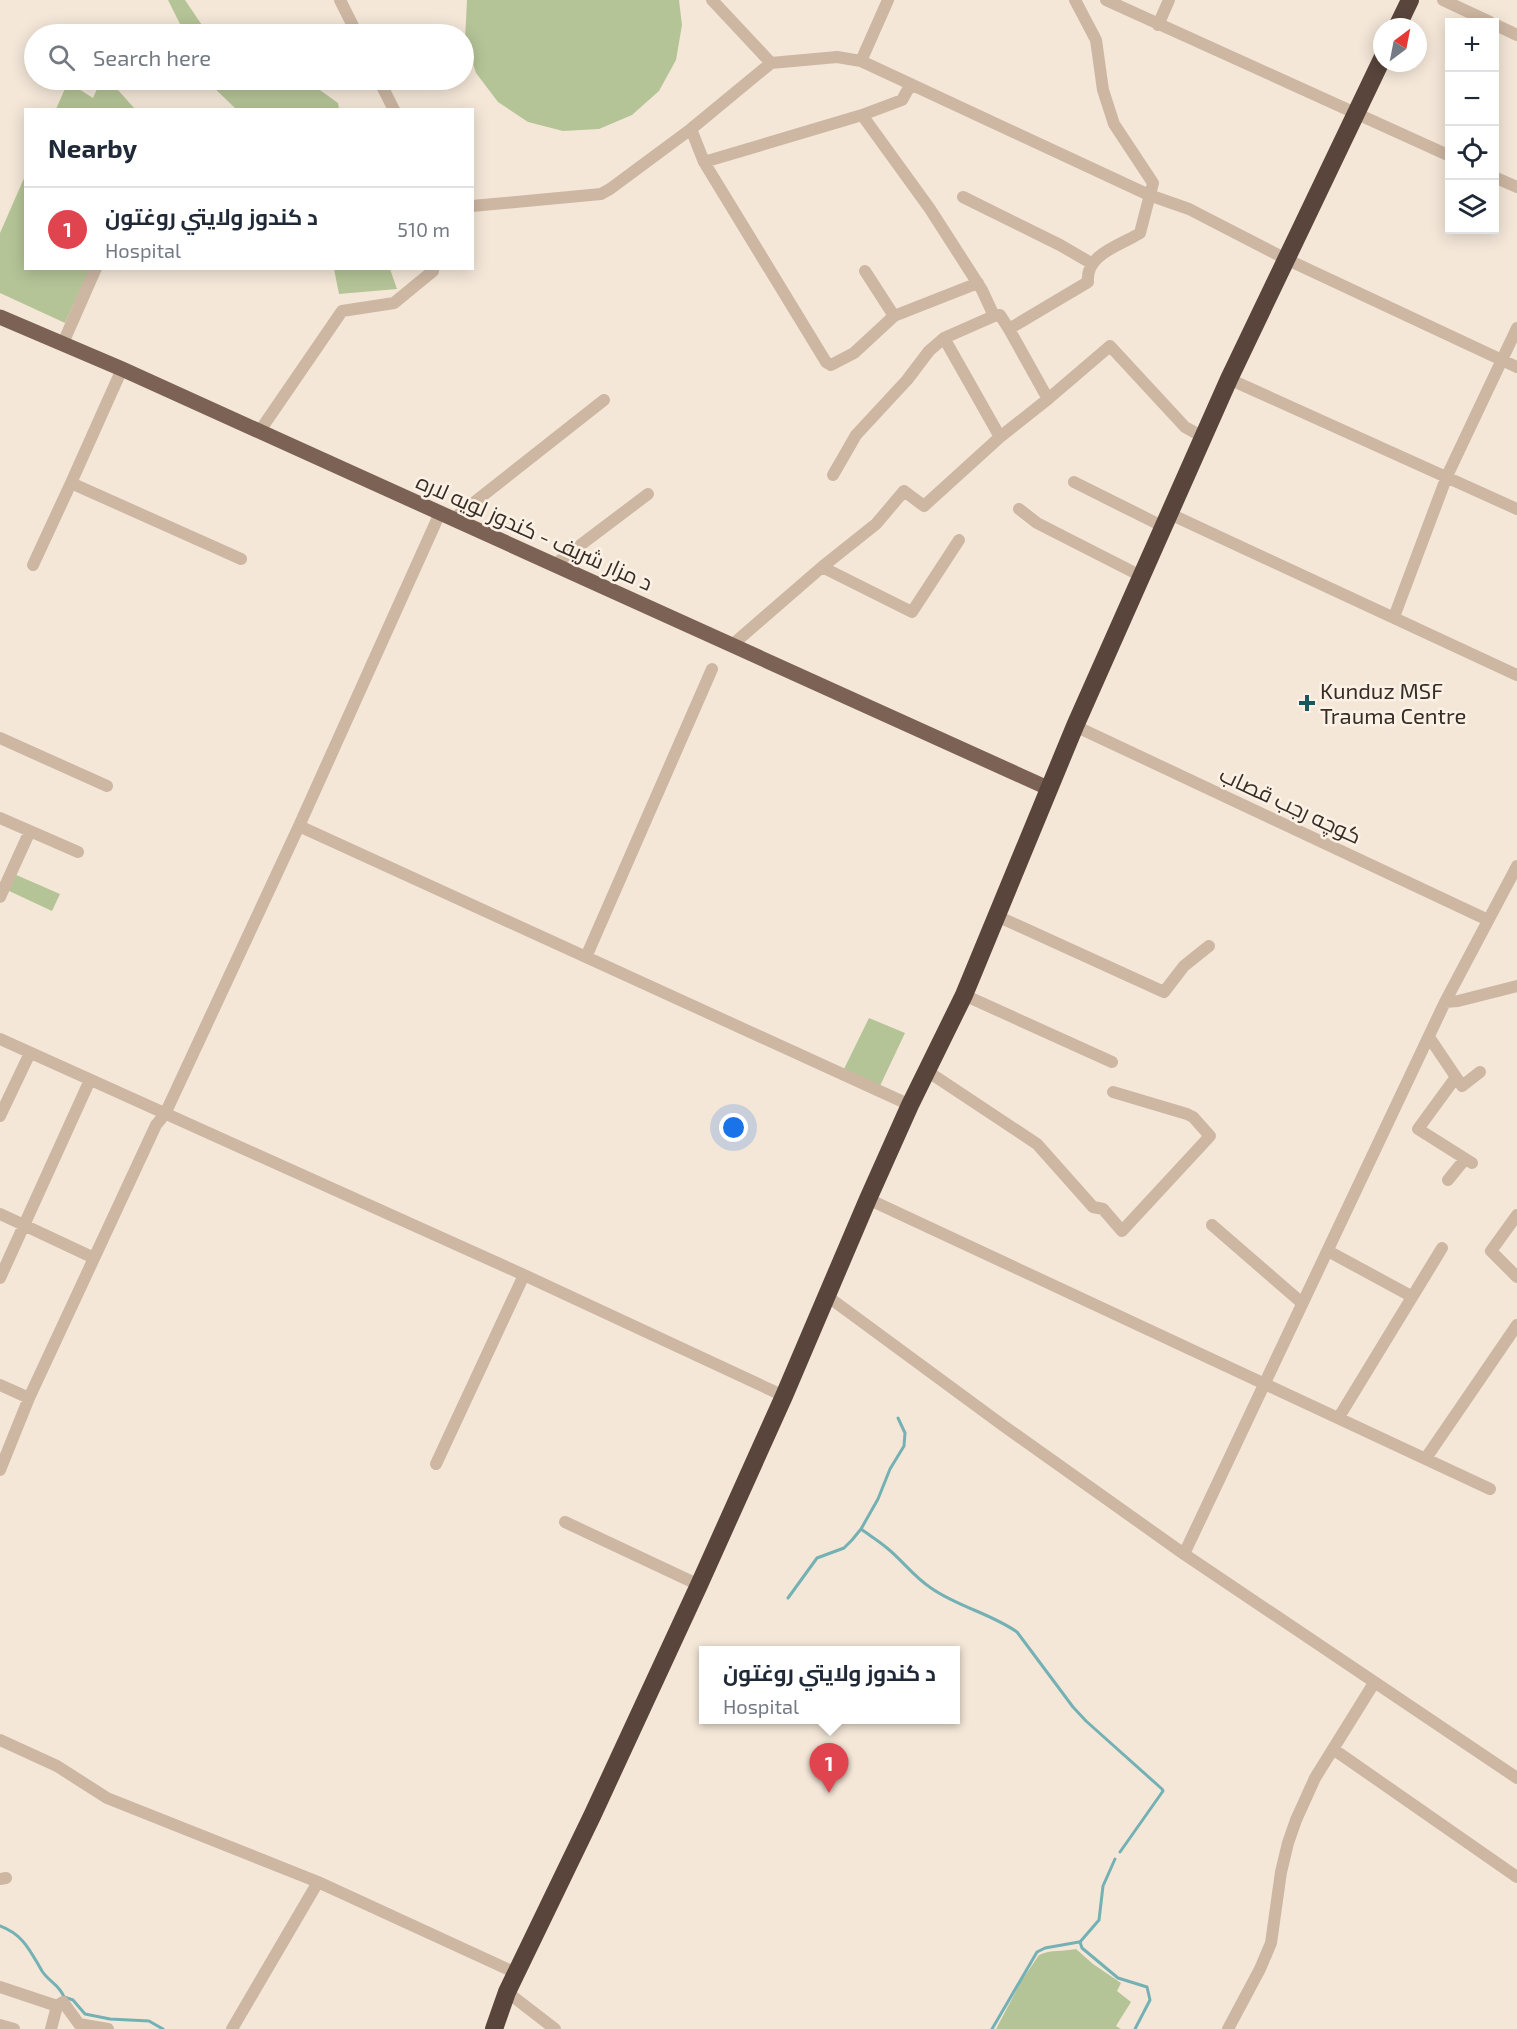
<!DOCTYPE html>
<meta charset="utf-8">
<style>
body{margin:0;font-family:"Exo 2",Cairo,sans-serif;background:#f2f2f3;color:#1f2937}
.controls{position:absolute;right:18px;top:18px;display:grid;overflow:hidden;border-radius:0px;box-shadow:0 3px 15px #0003}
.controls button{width:54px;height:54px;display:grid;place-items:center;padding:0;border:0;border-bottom:2px solid #e0e1e3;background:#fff;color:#1f2937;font:30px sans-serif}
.compass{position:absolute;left:1373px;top:18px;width:54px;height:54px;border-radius:50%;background:#fff;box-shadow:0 3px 15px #0003;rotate:32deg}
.you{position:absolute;left:734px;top:1128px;width:21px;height:21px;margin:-15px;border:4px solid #fff;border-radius:50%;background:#1a73e8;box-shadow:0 0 0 9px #1a73e833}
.badge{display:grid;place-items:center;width:39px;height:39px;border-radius:50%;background:#111827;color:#fff;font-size:20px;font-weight:700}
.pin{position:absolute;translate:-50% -50px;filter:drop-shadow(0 2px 3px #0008)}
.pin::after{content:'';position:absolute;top:32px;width:21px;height:18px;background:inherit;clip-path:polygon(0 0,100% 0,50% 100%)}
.popup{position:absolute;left:699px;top:1646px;width:261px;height:78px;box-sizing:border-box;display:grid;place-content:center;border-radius:0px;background:#fff;filter:drop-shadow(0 2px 4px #0005);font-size:20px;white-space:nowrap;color:#747a83}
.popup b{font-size:22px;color:#1f2937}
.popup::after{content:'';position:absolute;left:50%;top:100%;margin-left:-12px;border:12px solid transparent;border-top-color:#fff}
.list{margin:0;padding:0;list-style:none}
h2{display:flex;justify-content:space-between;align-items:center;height:78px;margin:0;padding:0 24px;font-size:26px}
h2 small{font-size:20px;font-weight:400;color:#747a83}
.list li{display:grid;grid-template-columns:39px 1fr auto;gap:18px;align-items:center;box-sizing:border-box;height:84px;padding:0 24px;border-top:2px solid #e0e1e3}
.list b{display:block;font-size:22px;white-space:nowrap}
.list p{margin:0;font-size:20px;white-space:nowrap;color:#747a83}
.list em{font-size:20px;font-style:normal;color:#747a83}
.icon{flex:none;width:33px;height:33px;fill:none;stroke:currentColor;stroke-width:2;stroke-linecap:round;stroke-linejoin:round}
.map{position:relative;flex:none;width:1517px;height:2029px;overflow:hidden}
.search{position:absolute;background:#fff;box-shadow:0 3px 15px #0003;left:24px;top:24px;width:450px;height:66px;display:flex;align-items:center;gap:15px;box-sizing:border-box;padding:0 21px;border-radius:33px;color:#747a83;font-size:22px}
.panel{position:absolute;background:#fff;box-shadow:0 3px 15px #0003;left:24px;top:108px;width:450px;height:162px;border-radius:0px}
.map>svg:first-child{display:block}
.green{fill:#b5c497}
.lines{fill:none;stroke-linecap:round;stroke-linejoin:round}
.stream{stroke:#74b1b4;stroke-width:3}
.minor{stroke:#cdb7a3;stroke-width:12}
.major{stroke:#7b6255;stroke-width:15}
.highway{stroke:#59453c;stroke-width:18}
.poi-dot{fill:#17585d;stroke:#fbf1e5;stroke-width:2}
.labels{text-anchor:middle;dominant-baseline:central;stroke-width:5;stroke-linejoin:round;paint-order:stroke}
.street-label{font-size:22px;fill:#372c26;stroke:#fbf1e5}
.poi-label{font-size:22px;fill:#372c26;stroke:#fbf1e5;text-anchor:start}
</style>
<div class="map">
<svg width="1517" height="2029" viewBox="0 0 1517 2029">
<rect width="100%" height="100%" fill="#f4e7d8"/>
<!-- green -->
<path class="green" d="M168,0H185L208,34H185Z
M467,0H679L682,25L676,60L659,91L632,115L599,129L563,131L528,122L498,102L476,73L465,39Z
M101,80H109L135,109H56L68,82L93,98Z
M206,80H306L338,103L339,109H236Z
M25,176L26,268L90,269L65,323L0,293V233Z
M334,269H390L397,289L339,294Z
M14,874L60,894L52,911L7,890Z
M869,1018L905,1033L879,1088L843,1071Z
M1076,1949L1093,1964L1121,1983L1117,1991L1131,2002L1116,2026L1121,2029H996L1022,1980L1039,1955C1051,1949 1063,1952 1076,1949Z"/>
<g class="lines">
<!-- stream -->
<path class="stream" d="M861,1529C869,1535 879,1541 887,1548C903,1561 913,1576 931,1588C958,1607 990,1613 1017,1632L1073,1707L1086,1721L1162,1789L1163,1791L1120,1852
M788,1598L817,1558L844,1548L852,1540L861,1529L878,1499L890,1469L904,1446L905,1433L898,1418
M1115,1859L1103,1886L1099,1920L1080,1942L1082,1948L1118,1978L1147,1987L1150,2000L1135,2029
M0,1926C24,1935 30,1951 42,1971C49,1982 59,1984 64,1997L73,2000L85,2014L110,2019L149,2021L163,2029
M992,2029L1037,1952L1045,1948L1079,1942"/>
<!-- minor -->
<path class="minor" d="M340,0L357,34
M712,0L771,63
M1106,0L1450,156
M1443,0L1490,22
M1494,24L1517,35
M1158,25L1169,0
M861,61L888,0
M379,80L394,110
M862,115L930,209L982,290L994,316
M691,129L704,162L826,362L831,365L854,353L894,316L978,283
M704,162L862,115L902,100L911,84
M1494,177L1517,187
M963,197L1060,245L1091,263
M472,206L601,194L610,189L691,129L771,63L837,57L861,61L1149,195L1189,209L1286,259L1517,367
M865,271L894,316
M1009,329L1048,399L1110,346L1185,427L1203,437
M944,338L1000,437
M63,343L96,268
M1229,379L1517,509
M259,432L342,311L394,303L433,271L432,268
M833,475L856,435L907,380L929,351L944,338L994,316L1000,315L1009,329L1088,282C1085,254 1120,246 1140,233L1153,183L1114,124L1103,90L1096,40L1075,0
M1074,482L1164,527
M71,483L241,559
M1019,509L1037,523L1141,576
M1170,514L1517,675
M453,519L604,400
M33,565L71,483L122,369
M554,565L648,494
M822,567L912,612L959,540
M1394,617L1447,476L1517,328
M732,645L822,567L876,524L904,491L924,506L1000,437L1048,399
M1075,726L1488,920
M0,738L107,786
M0,818L78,852
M299,826L910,1105
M0,897L30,831
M997,916L1164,992L1184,966L1209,946
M586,957L712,669
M964,995L1112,1062
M1445,1002L1458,1001L1517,986
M1429,1037L1462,1086L1480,1072
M0,1039L524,1275L784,1396
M927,1071L1037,1144L1093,1207L1103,1209L1122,1231L1210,1136L1193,1117L1187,1114L1113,1092
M1456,1077L1418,1129L1472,1163
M0,1116L30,1053
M1448,1180L1465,1159
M868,1199L1490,1489
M0,1214L94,1258
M1517,1215L1491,1251L1517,1277
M1212,1225L1302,1303
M1328,1251L1411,1296
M0,1278L90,1080
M827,1296L1001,1424L1184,1554L1517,1778
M0,1385L29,1398
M1339,1417L1442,1248
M1426,1458L1517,1325
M436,1464L524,1275
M0,1470L29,1398L156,1125L165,1114L299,826L440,513
M565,1522L699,1585
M1184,1554L1445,1002L1517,866
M0,1740L57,1766L107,1798L318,1882L516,1973
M1333,1749L1517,1877
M0,1879L6,1878
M0,1987L57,2006
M507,1992L555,2029
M0,2025L14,2029
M51,2029L57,2006L63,2002L79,2024L108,2029
M232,2029L318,1882
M1228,2029L1260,1969L1271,1943L1281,1872L1288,1843L1296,1820L1315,1778L1374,1683"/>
<!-- major -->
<path class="major" d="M0,317L122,369L1050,789"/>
<!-- highway -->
<path class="highway" d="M1397,27L1410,0
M494,2029L507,1992L593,1814L699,1585L784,1396L868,1199L910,1105L964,995L1075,726L1229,379L1382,59"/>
</g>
<!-- markers -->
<path class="poi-dot" d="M1304 694h6v6h6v6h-6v6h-6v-6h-6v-6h6z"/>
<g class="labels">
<!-- street labels -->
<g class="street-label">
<text transform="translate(535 531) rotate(24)">د مزار شریف - کندوز لویه لاره</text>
<text transform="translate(1291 804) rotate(25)">کوچه رجب قصاب</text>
</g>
<!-- poi labels -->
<g class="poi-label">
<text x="1320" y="690">Kunduz MSF<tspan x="1320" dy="25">Trauma Centre</tspan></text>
</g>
</g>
</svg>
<div class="controls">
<button>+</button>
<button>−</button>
<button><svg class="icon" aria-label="locate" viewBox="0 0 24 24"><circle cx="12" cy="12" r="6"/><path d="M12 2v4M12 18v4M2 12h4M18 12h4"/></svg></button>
<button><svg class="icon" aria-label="layers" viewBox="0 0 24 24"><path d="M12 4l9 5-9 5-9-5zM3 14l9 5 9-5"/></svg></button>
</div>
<svg class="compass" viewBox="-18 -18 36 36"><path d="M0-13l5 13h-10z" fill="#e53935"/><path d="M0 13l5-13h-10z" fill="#747a83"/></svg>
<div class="you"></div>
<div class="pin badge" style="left:829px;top:1793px;background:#e0444e">1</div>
<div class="popup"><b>د کندوز ولایتي روغتون</b>Hospital</div>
<div class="search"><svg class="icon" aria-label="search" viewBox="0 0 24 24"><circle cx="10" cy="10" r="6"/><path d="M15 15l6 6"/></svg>Search here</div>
<section class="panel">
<h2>Nearby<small></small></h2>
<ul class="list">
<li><span class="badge" style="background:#e0444e">1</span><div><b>د کندوز ولایتي روغتون</b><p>Hospital</p></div><em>510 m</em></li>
</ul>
</section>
</div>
